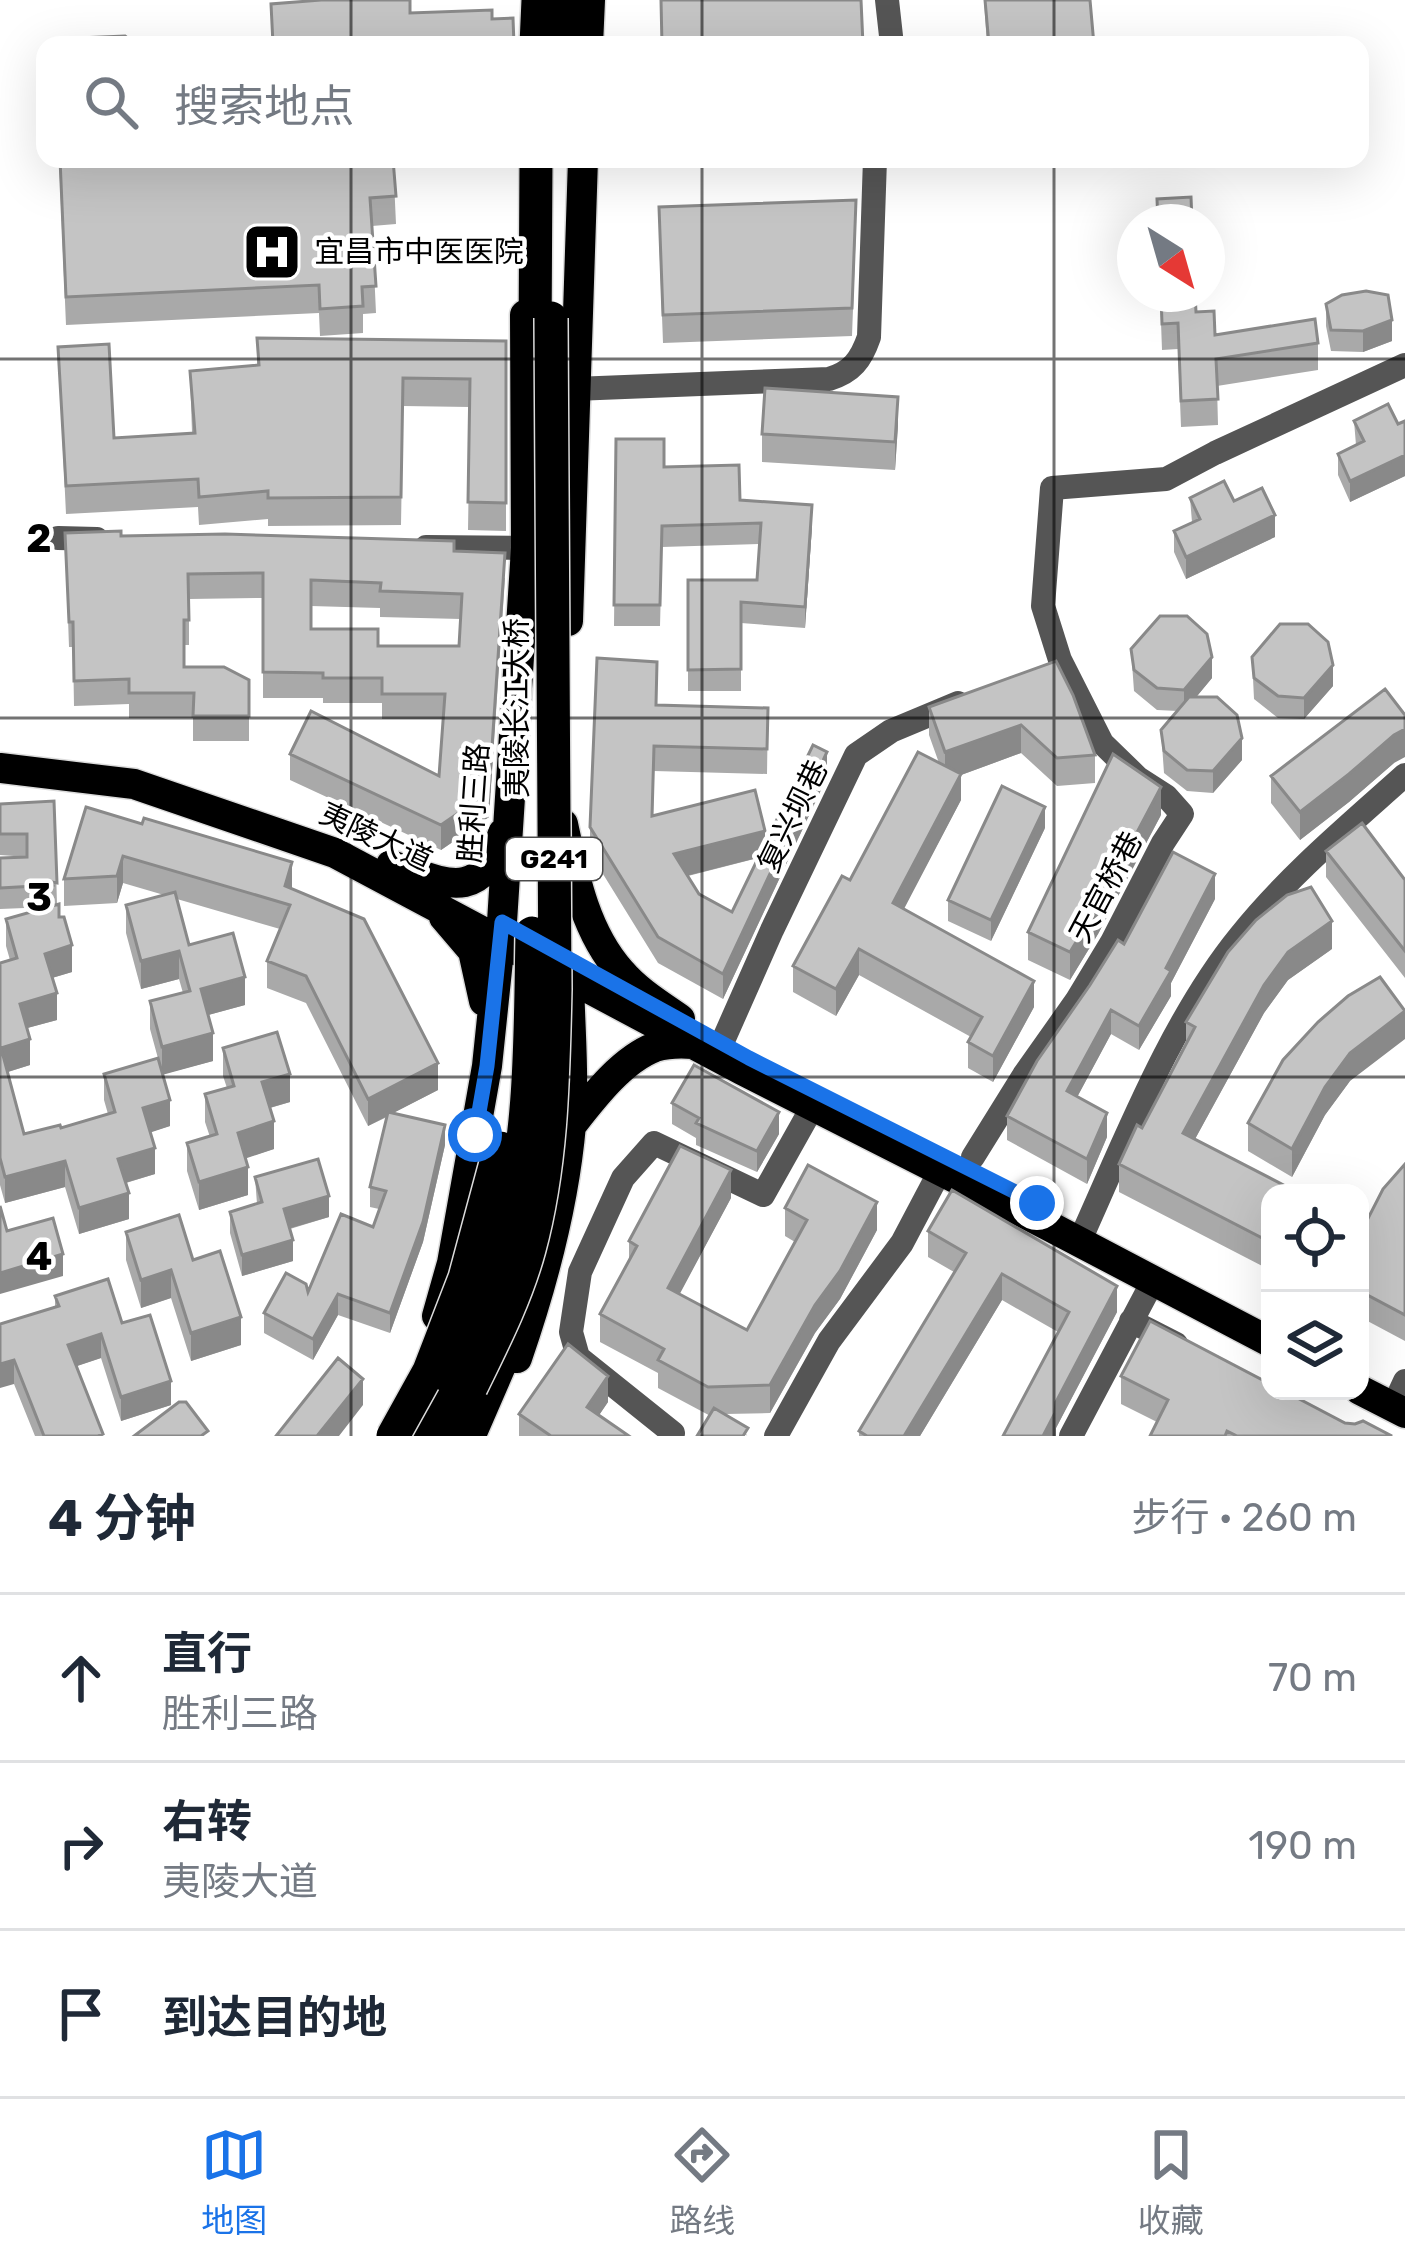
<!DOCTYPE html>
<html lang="zh">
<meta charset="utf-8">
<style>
body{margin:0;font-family:Rubik,"Noto Sans SC",sans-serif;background:#f2f2f3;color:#1f2937}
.controls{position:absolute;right:36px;bottom:36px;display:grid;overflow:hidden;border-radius:24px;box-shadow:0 12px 48px #0002}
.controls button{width:108px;height:108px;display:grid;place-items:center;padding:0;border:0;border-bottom:3px solid #e0e1e3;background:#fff;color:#1f2937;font:60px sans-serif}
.compass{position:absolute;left:1117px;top:204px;width:108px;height:108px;border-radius:50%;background:#fff;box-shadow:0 12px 48px #0002;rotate:143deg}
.stop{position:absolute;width:36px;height:36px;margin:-27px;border:9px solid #1a73e8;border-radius:50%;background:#fff}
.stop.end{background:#1a73e8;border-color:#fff;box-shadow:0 3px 12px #0008}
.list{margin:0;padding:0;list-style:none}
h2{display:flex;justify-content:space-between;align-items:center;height:156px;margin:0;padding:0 48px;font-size:51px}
h2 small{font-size:39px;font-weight:400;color:#747a83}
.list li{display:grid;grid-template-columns:78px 1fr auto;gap:36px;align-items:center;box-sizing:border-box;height:168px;padding:0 48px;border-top:3px solid #e0e1e3}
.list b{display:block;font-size:45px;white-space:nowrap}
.list p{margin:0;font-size:39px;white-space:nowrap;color:#747a83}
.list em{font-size:39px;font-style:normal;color:#747a83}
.icon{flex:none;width:66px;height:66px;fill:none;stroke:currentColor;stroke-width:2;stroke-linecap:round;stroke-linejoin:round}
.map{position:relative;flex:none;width:1405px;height:1436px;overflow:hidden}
.search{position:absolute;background:#fff;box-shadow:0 12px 48px #0002;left:36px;right:36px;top:36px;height:132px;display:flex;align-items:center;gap:30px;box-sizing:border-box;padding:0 42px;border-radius:24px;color:#747a83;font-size:45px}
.sheet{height:660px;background:#fff}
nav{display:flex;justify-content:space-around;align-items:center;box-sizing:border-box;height:168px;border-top:3px solid #e0e1e3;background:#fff;font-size:33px;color:#747a83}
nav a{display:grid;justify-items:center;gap:6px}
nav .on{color:#1a73e8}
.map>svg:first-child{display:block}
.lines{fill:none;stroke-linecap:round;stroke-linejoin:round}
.major-casing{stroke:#dbdbdb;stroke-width:33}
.highway-casing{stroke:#dbdbdb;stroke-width:36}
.minor{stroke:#555;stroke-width:24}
.major{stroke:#000;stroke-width:30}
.highway{stroke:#000;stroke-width:33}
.highway-bridge-casing{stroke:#dbdbdb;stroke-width:36;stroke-linecap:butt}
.highway-bridge{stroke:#000;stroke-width:33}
.wall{fill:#a9a9a9;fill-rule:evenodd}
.shaded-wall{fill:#898989}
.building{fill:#c4c4c4;stroke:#898989;stroke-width:3;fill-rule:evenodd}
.route{stroke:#1a73e8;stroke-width:15}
.grid{fill:none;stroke:#000;stroke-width:3;stroke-opacity:0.55}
.labels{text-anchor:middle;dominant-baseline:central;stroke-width:9;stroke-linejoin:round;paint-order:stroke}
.shield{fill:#fff;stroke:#4c4c4c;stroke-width:3}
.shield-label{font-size:27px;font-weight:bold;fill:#000}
.poi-label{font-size:30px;fill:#000;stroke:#fff;text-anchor:start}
.street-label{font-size:30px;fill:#000;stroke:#fff}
.grid-label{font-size:39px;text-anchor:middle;font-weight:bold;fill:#000;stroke:#fff;stroke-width:9;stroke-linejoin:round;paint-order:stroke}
</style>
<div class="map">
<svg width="1405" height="1436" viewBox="0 0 1405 1436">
<rect width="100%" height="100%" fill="#fff"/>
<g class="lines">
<defs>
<path id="major" d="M588,45L590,0
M568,621L583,159
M0,768L134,784L335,853L742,1070L1030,1216L1270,1342
M563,824C574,875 585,932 621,972C637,991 660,1005 680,1019
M391,865C447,884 481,904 503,833
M444,917L473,951L484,1001
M570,1127C592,1099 621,1060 655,1047C668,1043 680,1043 693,1044
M437,1316L452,1263L487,1066L502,922L526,548L525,315
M517,1358C543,1283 564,1205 571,1125C575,1073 569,1021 569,969
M1360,1390L1405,1413"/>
<path id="highway" d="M536,45L538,0
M562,45L563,0
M535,344L536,159
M416,1436L448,1376
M443,1436L471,1387
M469,1436L505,1353L513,1320"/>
</defs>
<!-- major casing -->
<use href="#major" class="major-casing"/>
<!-- highway casing -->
<use href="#highway" class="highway-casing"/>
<!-- minor -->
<path class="minor" d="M887,0L892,45
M574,389L829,379C852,372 861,360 869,337L875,159
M58,538L97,539
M426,547L526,548
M722,1043L772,930L856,755L891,731L958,703
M973,1157L1024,1075L1077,1000L1112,942L1163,843L1182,814L1166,796L1138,778L1102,743L1060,660L1043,606L1052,488L1166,479L1215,453L1405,365
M1085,1229C1128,1133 1174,1017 1240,936C1288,876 1348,826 1405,775
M1131,1321L1176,1344
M1399,1394L1405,1381
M673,1433L578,1357L571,1332L580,1272L623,1178L654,1143L763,1195L813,1106
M776,1436L829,1341L902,1243L940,1171
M1071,1436L1153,1281"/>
<!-- major -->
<use href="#major" class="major"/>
<!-- highway -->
<use href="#highway" class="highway"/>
<defs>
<path id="highway-bridge" d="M448,1376C468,1328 493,1279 506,1229C532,1133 530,1032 532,933
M471,1387C493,1342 516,1297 529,1249C552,1164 553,1076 555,989L551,318
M393,1436L429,1371L465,1278L500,1148"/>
</defs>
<!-- highway-bridge casing -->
<use href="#highway-bridge" class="highway-bridge-casing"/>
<!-- highway-bridge -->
<use href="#highway-bridge" class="highway-bridge"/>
</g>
<!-- wall -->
<path class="wall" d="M984,0L1094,45H987Z
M271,4L492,19L514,45H272Z
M59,159H393L396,224L372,226L376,313L363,314V333L320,336L319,313L66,325Z
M856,228L852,336L663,343L659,235Z
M1160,294H1195L1196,312L1215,335L1318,343V370L1217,386L1218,425L1181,427L1178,349L1162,350Z
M1326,304L1392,341L1363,352L1331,351L1326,326Z
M257,338L506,341V531L468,530L470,407L403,406L401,525L268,526V519L199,525L198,507L66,514L58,347L114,438L192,433L190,371L257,365Z
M1354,421L1398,424L1405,421V476L1350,502L1338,475V454L1356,445Z
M898,425L895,470L762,462V434Z
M616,439L664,467L740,500L812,526L805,628L741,623V691H688V580H757L759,544L662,547L660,626H614Z
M1190,498L1234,501L1275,537L1186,579L1174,552V531L1192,522Z
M65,533L454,551L505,578L489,817L441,850L290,780V754L439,776L444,719H382V703H323V698H263V598L189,599V645H184V667L249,680V741H193V718H129V704L74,706L73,647H69ZM311,606L380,608V617L461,619L459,646H378L311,629Z
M1131,649L1212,678L1196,697L1242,760L1213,793L1187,791L1164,773L1161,730L1178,711L1157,710L1134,691Z
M1252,657L1333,686L1304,719L1278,718L1254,699Z
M1056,661L1095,755V783L1057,786L1021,753L961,775V800L903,909L1034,1007L993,1082L968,1068V1042L971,1037L859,975L836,1016L793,992V966L850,880L939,763L929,735V707Z
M657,705L768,708L767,774L654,771L653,816L765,843L827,777L723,999L658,963L590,853V827ZM758,858L732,912L699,894L688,876Z
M1394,763L1349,802L1300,840L1271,803V776Z
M54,801L57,904L72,972L52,978L57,1020L27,1028L30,1065L8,1072L24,1134L61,1128L108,1114L104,1100V1074L159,1062L150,1029V1001L183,993L179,979L141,989L126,933V905L164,895L123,883L117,903L64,906V879L86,807L292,889L438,1090L393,1113L445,1145L423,1242L390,1333L338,1315L313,1360L264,1333V1313L308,1292L373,1227L379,1209L370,1207V1187L387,1117L368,1126L306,1003L267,988V961L280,929L177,899L189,945L245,1005L208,1015L213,1061L163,1074L170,1126L150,1132L155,1174L126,1183L129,1219L79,1234L65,1187L5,1203L0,1185V963L10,960L6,946V919L49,907L0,909V858L27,857L0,855V804Z
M1161,815L1098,934L1070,980L1028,960V932Z
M1045,828L991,941L948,921V900Z
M1326,851L1405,880V978L1326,877Z
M1215,899L1171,983V996L1139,1050L1111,1034L1077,1097L1107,1137L1087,1184L1007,1140V1116L1124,944Z
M1332,949L1288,980L1264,1013L1195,1139L1270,1193V1270L1119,1192V1164L1142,1128L1186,1043V1022Z
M223,1048L290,1102L270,1108L274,1149L245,1158L248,1195L199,1210L187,1171V1143L210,1137L205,1122V1094L227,1088L223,1076Z
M1350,1081L1325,1115L1292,1177L1248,1151V1123Z
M672,1103L779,1134L757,1172L696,1145V1138L672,1124Z
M1405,1164V1341L1360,1317V1234Z
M255,1177L329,1217L290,1229L293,1261L242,1276L230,1233V1212L257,1204Z
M731,1198L679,1294L747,1330L795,1242L785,1236V1208L877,1230L840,1299L815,1333L770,1413L725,1414L748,1436L658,1388V1373L600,1342V1314L629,1261V1241Z
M928,1231L1117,1312L1056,1428L1058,1332L1002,1300L920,1436H859V1431L954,1272L928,1257Z
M126,1232L193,1260L241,1345L191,1361L171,1298L141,1308L126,1260Z
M55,1296L122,1323L171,1405L121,1421L101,1358L77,1366L103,1436H35L14,1384L0,1324L55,1307Z
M1121,1376L1345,1423L1392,1436H1150L1157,1422L1121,1404Z
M608,1402L599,1415L629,1436H519V1414Z"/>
<!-- shaded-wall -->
<path class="shaded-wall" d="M1392,320V341L1363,352V331Z
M898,397V425L895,470V442Z
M1405,455V476L1350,502V481Z
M812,505V526L805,628V607Z
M1275,515V537L1186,579V557Z
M505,553L489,817L441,850V825Z
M1212,657V678L1184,712V690Z
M1333,665V686L1304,719V698Z
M1021,725V753L961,775V800L893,930V903L945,780V752Z
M1405,729V757L1394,763L1349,802L1300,840V812L1394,735Z
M1242,738V760L1213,793V771Z
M827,752V777L723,999V974Z
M1161,787V815L1098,934L1070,980V952Z
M1045,807V828L991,941V920Z
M765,831V856L674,879V854Z
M123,856V883L117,903V876Z
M292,862V889L285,886Z
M1215,874V899L1171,983V996L1139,1050V1026L1166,968Z
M1332,921V949L1288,980L1264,1013L1183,1161V1133L1264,985L1288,952Z
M72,945V972L45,980V954Z
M859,949V975L836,1016V989Z
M179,951V979L141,989V961Z
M245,977V1005L201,1017V989Z
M1034,981V1007L993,1082V1056Z
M57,993V1020L20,1030V1004Z
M1111,1010V1034L1067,1116V1091Z
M1405,1011V1039L1350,1081L1325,1115L1292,1177V1149L1325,1087L1350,1053Z
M213,1033V1061L162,1075V1047Z
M30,1039V1065L1,1074V1048Z
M438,1063V1090L368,1126V1099Z
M290,1074V1102L262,1110V1082Z
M170,1100V1126L143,1135V1108Z
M779,1112V1134L757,1172V1151Z
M1107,1113V1137L1087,1184V1159Z
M274,1121V1149L238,1161V1133Z
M445,1125V1145L423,1242L390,1333V1313Z
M155,1148V1174L118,1185V1159Z
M65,1161V1187L5,1203V1177Z
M248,1167V1195L199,1210V1182Z
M731,1170V1198L668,1316V1288Z
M129,1193V1219L79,1234V1208Z
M329,1196V1217L284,1230V1209Z
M877,1202V1230L840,1299L815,1333L770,1413V1385L815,1305Z
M293,1240V1261L242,1276V1255Z
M63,1254V1276L0,1294V1273Z
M171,1270V1298L141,1308V1280Z
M1002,1274V1300L920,1436H904Z
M1117,1286V1312L1056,1428V1436H1043L1056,1402Z
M338,1294V1315L313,1360V1339Z
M241,1317V1345L191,1361V1333Z
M101,1334V1358L68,1369V1345Z
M14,1360V1384L0,1388V1364Z
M608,1376V1402L587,1433V1407Z
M363,1379V1405L339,1436H317Z
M171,1381V1405L121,1421V1397Z"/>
<!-- building -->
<path class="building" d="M321,0H410V13L492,10V19L513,18L514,45H424V41L369,45H309V41L273,44L271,4Z
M661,0H861L863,45H662Z
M985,0H1090L1094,45H989Z
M125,36L136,45H55V39Z
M60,159H393L396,196L370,198L376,286L362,287L363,306L320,309L319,285L66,297Z
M1191,197L1192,222H1158L1157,199Z
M856,200L852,308L663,315L659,207Z
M1366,291L1388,295L1392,320L1363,331L1331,330L1326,304L1342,295Z
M1161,294H1195L1196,312L1214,311L1215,335L1315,319L1318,343L1216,359L1218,399L1181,401L1178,323L1162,324Z
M257,338L506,341V503L468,502L470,379L403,378L401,497L268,498V491L199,497L198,479L66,486L58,347L109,344L114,438L195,433L190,371L259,365Z
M765,388L898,397L895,442L762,434Z
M1388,404L1398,424L1405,421V455L1350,481L1338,454L1364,441L1354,421Z
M616,439H664V467L739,465L740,500L812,505L805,607L741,602V669L688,670V580H757L761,523L662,526L660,605H614Z
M1224,481L1234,501L1262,488L1275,515L1186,557L1174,531L1200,519L1190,498Z
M121,531V536L225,534L454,541V551L505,553L489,792L441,825L290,754L311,711L439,776L445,694H382V678H323V673L263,672V573L188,574L189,620H184V667H224L249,680V716H193L194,693H129V679L74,681L73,622H69L65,533ZM311,580L381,583L380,591L462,594L459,646H378V629H311Z
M1160,616H1187L1207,634L1212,657L1184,690L1157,688L1134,670L1131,649Z
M1280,624H1308L1328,642L1333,665L1304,698L1278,696L1254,678L1252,657Z
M597,658L657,662L656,705L768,708L767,749L654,746L652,816L755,790L765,831L674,854L699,894L732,912L813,745L827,752L723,974L658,937L590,827Z
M1056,661L1073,695L1095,755L1057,758L1021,725L945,752L929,707Z
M1385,689L1405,715V729L1394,735L1349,774L1300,812L1271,776Z
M1189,697H1217L1237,715L1242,738L1213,771L1187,770L1164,751L1161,730Z
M918,752L961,774L893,903L1034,981L993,1056L968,1042L982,1017L859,949L836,989L793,966L842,876L850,880Z
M1113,754L1161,787L1098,906L1070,952L1028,932Z
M1002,786L1045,807L991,920L948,900Z
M54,801L57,883L52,882L53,885L0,888V858L27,857V834H0V804Z
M86,807L142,824L144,818L292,862L285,886L364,919L438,1063L368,1099L306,976L267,961L290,905L123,856L117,876L64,879Z
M1362,823L1405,880V951L1326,851Z
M1173,852L1215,874L1166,968L1171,971L1139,1026L1111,1010L1067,1091L1107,1113L1087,1159L1007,1116L1037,1061L1090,985L1118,940L1124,944Z
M1311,887L1332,921L1288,952L1264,985L1183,1133L1299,1193H1270V1242L1119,1164L1137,1125L1142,1128L1195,1027L1186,1022L1228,952L1256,920L1287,895Z
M175,892L189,945L233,933L245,977L201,989L213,1033L162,1047L150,1001L190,991L179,951L141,961L126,905Z
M59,904V917H64L72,945L45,954L57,993L20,1004L30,1039L1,1048L24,1134L60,1125L61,1128L115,1112L104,1074L158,1058L170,1100L143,1108L155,1148L118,1159L129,1193L79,1208L65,1161L5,1177L0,1158V963L17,958L6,919Z
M1380,977L1405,1011L1350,1053L1325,1087L1292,1149L1248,1123L1283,1060L1318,1022L1348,996Z
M277,1032L290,1074L262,1082L274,1121L238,1133L248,1167L199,1182L187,1143L217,1134L205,1094L234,1086L223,1048Z
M694,1065L779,1112L757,1151L696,1123L699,1118L672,1103Z
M388,1112L445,1125L423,1222L390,1313L338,1294L313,1339L264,1313L286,1273L306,1284L308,1292L341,1214L373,1227L386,1191L370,1187Z
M680,1146L731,1170L668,1288L747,1330L807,1220L785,1208L808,1165L877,1202L840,1271L815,1305L770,1385L708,1387L658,1360L664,1349L600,1314L637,1246L629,1241Z
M318,1159L329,1196L284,1209L293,1240L242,1255L230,1212L262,1202L255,1177Z
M1405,1164V1315L1360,1291V1234L1383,1189Z
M952,1190L1117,1286L1056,1402L1055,1413L1043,1436H1003L1069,1312L1002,1274L904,1436H867L859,1431L966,1253L928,1231Z
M0,1206L7,1231L53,1218L63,1254L0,1273Z
M179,1215L193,1260L220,1251L241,1317L191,1333L171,1270L141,1280L126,1232Z
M108,1279L122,1323L150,1315L171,1381L121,1397L101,1334L68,1345L103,1434L98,1436H44L14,1360L0,1364V1324L59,1306L55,1296Z
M1150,1321L1270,1384V1391H1284L1345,1423L1355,1424L1363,1421L1392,1436H1237L1227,1431L1225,1436H1150L1168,1400L1121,1376Z
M568,1344L608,1376L587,1407L629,1436H551L519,1414Z
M338,1358L363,1379L317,1436H276Z
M179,1402H186L208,1431L201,1436H134Z
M714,1408L748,1428L743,1436H697Z"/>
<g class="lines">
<!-- route -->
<path class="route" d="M475,1135L487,1066L502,922L749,1058L1037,1203"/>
</g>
<!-- grid -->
<path class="grid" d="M351,0V45M702,0V45M1054,0V45M351,159V1436M702,159V1436M1054,159V1436M0,359H1405M0,718H1405M0,1077H1405"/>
<!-- icons -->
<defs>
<symbol id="hospital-square" viewBox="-11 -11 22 22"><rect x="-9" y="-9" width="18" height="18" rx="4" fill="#000" stroke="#fff"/><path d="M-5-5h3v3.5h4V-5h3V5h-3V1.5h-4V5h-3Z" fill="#fff"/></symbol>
</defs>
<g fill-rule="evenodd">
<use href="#hospital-square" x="239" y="219" width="66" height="66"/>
</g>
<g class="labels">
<!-- shield labels -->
<rect class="shield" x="506" y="838" width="96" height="42" rx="9"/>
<g class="shield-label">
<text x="554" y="859">G241</text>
</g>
<!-- poi labels -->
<g class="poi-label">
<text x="314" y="252">宜昌市中医医院</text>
</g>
<!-- street labels -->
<g class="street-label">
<text transform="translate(517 708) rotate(-90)">夷陵长江大桥</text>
<text transform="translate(474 803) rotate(-86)">胜利三路</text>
<text transform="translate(793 816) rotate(-64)">复兴坝巷</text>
<text transform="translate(376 837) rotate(25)">夷陵大道</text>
<text transform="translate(1106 887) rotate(-62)">天官桥巷</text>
</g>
</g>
<g class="grid-label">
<text x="39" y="552">2</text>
<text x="39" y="911">3</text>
<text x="39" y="1270">4</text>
</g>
</svg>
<div class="controls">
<button><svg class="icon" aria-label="locate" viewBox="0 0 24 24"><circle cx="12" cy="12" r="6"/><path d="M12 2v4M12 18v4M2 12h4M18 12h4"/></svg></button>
<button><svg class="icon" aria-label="layers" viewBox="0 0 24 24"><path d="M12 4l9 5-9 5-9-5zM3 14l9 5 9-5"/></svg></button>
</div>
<svg class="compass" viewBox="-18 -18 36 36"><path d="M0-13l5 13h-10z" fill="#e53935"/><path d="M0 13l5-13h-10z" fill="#747a83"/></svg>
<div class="stop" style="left:475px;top:1135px"></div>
<div class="stop end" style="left:1037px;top:1203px"></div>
<div class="search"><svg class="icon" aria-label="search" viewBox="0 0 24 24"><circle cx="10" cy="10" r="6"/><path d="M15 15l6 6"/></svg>搜索地点</div>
</div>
<section class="sheet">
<h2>4 分钟<small>步行 · 260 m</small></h2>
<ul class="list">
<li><svg class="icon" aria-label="ahead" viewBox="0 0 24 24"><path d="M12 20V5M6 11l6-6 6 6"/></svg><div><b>直行</b><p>胜利三路</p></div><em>70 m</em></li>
<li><svg class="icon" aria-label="right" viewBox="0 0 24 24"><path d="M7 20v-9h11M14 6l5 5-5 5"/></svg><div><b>右转</b><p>夷陵大道</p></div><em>190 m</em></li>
<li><svg class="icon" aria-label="arrive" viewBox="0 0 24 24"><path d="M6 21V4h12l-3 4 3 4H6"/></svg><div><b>到达目的地</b></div></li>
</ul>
</section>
<nav>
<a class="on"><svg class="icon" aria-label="map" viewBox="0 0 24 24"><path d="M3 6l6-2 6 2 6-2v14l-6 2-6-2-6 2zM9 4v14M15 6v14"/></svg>地图</a>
<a><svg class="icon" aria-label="directions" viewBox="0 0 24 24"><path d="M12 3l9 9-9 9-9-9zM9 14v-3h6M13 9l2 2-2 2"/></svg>路线</a>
<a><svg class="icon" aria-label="saved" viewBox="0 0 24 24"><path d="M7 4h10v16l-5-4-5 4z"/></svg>收藏</a>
</nav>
